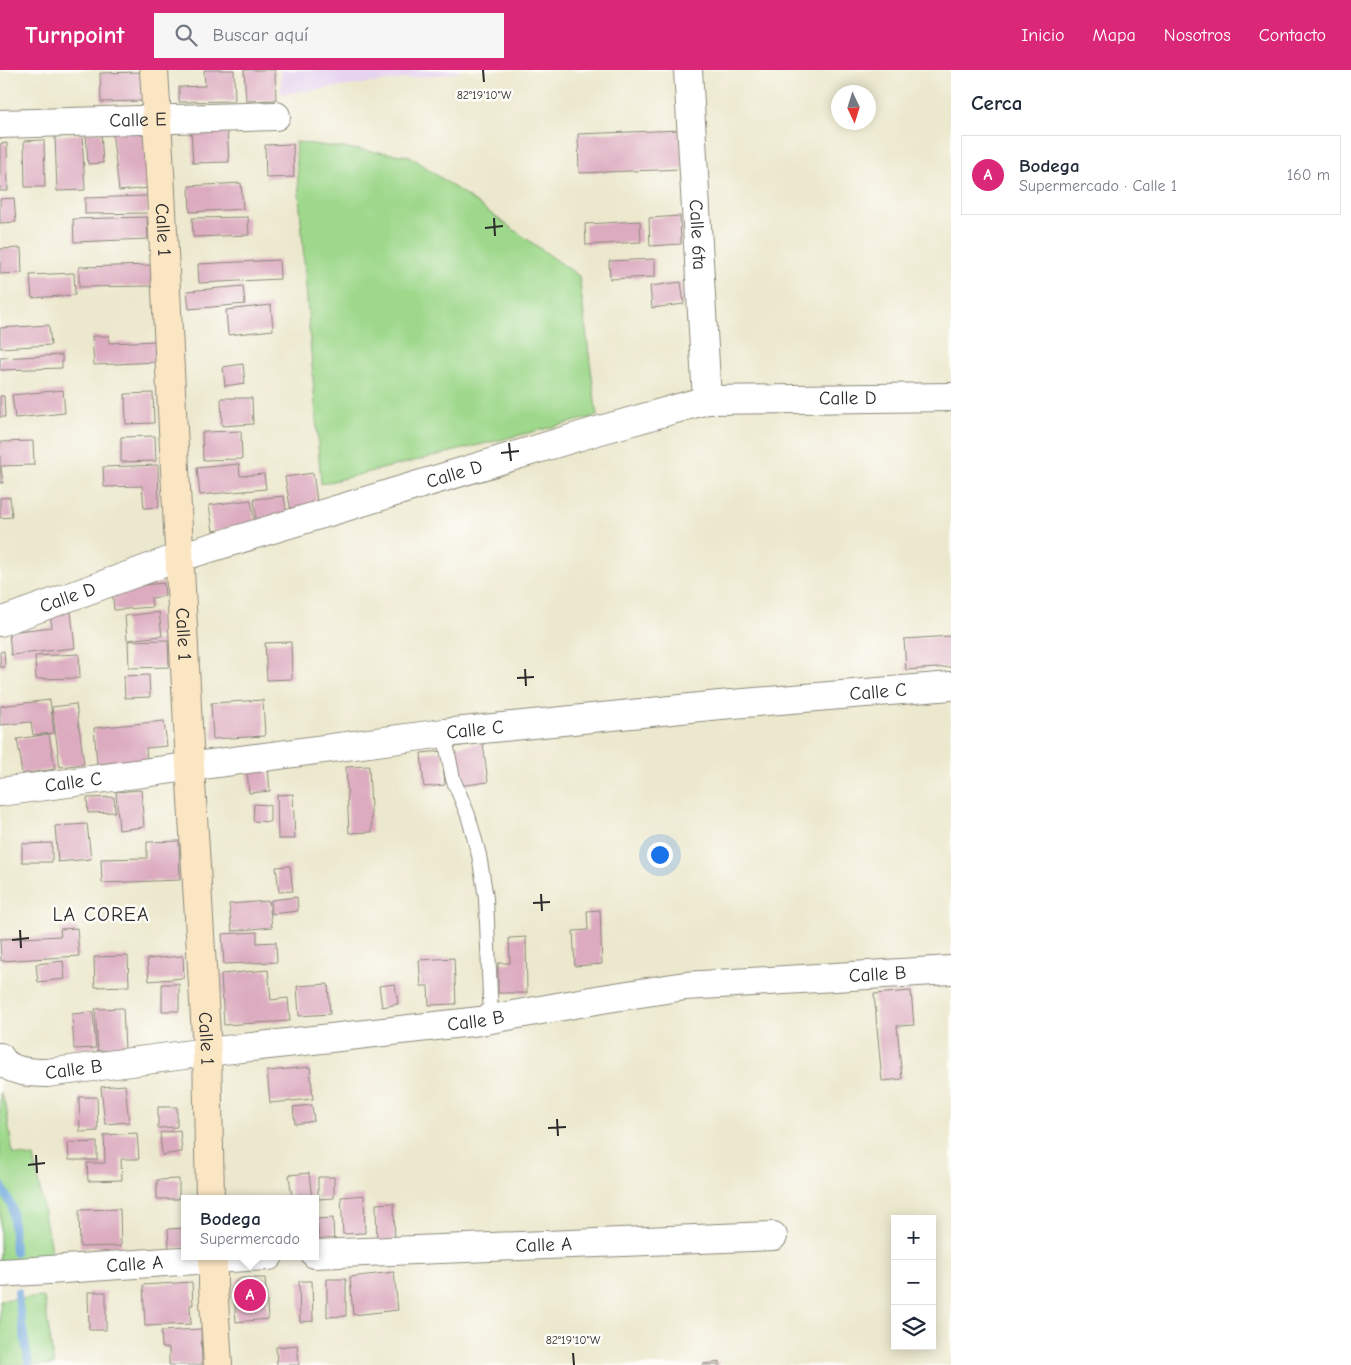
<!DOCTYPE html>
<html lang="es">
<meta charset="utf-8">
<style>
body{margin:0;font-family:"Comic Neue",sans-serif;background:#f6f6f7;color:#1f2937}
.controls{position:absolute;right:15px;bottom:15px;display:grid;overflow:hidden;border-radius:0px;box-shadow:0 2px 12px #0003}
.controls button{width:45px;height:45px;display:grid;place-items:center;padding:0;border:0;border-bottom:1px solid #e0e1e3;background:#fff;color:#1f2937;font:25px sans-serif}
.compass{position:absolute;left:831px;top:15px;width:45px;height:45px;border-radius:50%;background:#fff;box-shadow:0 2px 12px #0003;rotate:176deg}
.you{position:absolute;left:659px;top:784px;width:18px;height:18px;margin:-12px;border:4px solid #fff;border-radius:50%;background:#1a73e8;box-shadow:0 0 0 8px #1a73e833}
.badge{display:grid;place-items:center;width:32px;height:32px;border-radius:50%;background:#db2777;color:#fff;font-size:16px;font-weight:700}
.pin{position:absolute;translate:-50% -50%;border:2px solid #fff;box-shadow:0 1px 5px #0006}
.popup{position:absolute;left:181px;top:1125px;width:138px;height:65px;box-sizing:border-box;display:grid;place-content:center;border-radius:0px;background:#fff;filter:drop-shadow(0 1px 4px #0005);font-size:16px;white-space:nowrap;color:#747a83}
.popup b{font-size:19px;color:#1f2937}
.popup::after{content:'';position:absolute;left:50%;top:100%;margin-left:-10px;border:10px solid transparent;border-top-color:#fff}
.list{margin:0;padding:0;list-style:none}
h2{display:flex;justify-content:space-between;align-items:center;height:65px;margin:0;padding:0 20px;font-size:21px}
h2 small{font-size:16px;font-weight:400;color:#747a83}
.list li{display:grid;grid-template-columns:32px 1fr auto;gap:15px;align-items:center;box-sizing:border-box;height:80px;margin:0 10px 10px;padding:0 10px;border:1px solid #e0e1e3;border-radius:0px}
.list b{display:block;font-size:19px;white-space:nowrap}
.list p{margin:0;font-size:16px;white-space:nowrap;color:#747a83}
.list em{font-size:16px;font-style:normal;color:#747a83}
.icon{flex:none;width:28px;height:28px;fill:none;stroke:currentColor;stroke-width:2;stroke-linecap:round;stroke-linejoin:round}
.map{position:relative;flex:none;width:951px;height:1295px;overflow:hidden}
header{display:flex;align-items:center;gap:30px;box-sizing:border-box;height:70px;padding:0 25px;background:#db2777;color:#fff}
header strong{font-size:24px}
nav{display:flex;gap:28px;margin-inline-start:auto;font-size:18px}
.search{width:350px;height:45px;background:#f6f6f7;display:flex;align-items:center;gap:12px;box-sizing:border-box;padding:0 18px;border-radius:0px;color:#747a83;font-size:19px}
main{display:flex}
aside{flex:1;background:#fff}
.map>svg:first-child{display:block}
.built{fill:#e6d3f0}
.green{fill:#9ed88b;stroke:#64825b}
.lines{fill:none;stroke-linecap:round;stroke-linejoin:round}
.stream{stroke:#6ca5dc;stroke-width:8}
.building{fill:#dcabbf}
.lane-casing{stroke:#8c8a7c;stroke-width:16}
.street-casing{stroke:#8c8a7c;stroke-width:30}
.secondary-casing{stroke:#8c8a7c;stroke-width:30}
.lane{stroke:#fff;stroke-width:14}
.street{stroke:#fff;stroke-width:28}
.secondary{stroke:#fbe6c4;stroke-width:28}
.ticks{fill:none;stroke:#2b2b2b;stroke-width:2}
.labels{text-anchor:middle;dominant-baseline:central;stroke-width:5;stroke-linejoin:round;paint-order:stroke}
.street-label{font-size:19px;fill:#2b2b2b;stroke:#fdfcf7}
.neighbourhood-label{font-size:20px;letter-spacing:1px;fill:#2b2b2b;stroke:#fdfcf7}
.ticks-label{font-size:12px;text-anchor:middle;fill:#2b2b2b;stroke:#fdfcf7;stroke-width:5;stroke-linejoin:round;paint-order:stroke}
</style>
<header>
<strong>Turnpoint</strong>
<div class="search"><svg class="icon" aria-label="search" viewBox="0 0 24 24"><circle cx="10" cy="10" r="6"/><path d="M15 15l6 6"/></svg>Buscar aquí</div>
<nav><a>Inicio</a><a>Mapa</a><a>Nosotros</a><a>Contacto</a></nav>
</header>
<main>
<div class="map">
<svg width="951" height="1295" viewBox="0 0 951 1295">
<rect width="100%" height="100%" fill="#fdfcf7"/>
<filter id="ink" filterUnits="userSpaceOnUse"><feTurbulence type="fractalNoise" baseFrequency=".02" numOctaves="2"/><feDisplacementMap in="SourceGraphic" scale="10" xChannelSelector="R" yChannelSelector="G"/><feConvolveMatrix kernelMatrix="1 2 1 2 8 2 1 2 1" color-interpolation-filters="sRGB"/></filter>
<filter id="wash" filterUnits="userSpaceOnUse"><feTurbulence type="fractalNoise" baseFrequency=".0096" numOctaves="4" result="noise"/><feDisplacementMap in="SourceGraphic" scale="20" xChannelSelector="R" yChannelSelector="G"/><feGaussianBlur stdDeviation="1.12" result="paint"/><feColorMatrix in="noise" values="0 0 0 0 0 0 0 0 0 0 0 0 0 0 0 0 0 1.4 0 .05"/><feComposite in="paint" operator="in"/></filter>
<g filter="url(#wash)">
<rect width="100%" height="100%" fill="#ece8cd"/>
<!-- built -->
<path class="built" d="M281,0H461V2L281,24Z"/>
<!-- green -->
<path class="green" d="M295,72L410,86L579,206L597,346L321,414Z
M0,1022L6,1036L13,1084L34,1087L53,1192L0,1193Z
M44,1227L54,1295H2L0,1267V1230Z"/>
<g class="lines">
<!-- stream -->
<path class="stream" d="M0,1113L12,1137L15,1182
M18,1222L19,1236L29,1295"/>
</g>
<g id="blocks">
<!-- building -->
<path class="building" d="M204,0H234L235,31L179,32V17L205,16Z
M244,0H275L276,30L246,31Z
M142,2V31L101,32L100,3Z
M143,57L149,118L119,121L112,60Z
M227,58L229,92L193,93L191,60Z
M681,60L683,99L579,103L578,64Z
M101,62L103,93L88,94L86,63Z
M82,64L85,120L57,121L55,66Z
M44,70L45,117H25L24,71Z
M7,73L8,121H0V74Z
M293,74L294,107L266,108L265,75Z
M241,113L243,139L190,142L189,116Z
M147,126L148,143L85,144V128Z
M14,128L16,152L0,153V129Z
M680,146L681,174L650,176L649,148Z
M147,147L148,169L74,172L73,149Z
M248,147L249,165L193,167L192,148Z
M640,151L641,172L586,175L585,154Z
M21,178L22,203L0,204V179Z
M655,189V207L610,209L609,191Z
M279,190L280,209L199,213L198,194Z
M153,195V216L79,217V197Z
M74,203L75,225L32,228L30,205Z
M681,212L684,234L652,238L650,216Z
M243,216L245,234L189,239L187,221Z
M271,235L273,260L228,265L226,240Z
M49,255L51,275L0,278V258Z
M92,266H109V273L156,271L157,292L94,295Z
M62,285V298L0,300V288Z
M243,294L245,313L225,316L223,297Z
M63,320L65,343L15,348L12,325Z
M153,323L154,353L126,354L125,324Z
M0,326H4L5,347H0Z
M221,328H252L253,354L222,356Z
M241,361L242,389L203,390L202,362Z
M155,366L156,391L121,392V367Z
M33,371L34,395L0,396V372Z
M239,394L240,406L264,404L266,419L200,425L197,398Z
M158,395L159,437L144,438L142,416L104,417L103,397Z
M0,397H1L3,413H0Z
M313,403L318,438L291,442L285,407Z
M284,426L287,445L256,449L254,429Z
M10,427L12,447L0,448V428Z
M251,430L255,456L213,461L209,435Z
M164,513L165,526L151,528L152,537L114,540L112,518Z
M71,542L75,578L11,585L9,562L52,557L50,544Z
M159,542L162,566L127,570L125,546Z
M951,566V597L906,600L904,569Z
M168,570L169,597L129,598L128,571Z
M291,572L292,609L267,610L265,573Z
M4,581L5,597H0V582Z
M79,584L80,608L36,609L35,586Z
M149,605L150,627L125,628L124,606Z
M50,630L54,663L33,665L31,652L0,655V636Z
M263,630L265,666L213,669L211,633Z
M76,634L84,694L60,697L52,637Z
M164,651L167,676L146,678L147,690L97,694L94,658Z
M49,664L55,699L22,704L20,691H21L17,669Z
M483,673L488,712L458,716L453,677Z
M442,681L445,715L424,717L421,683Z
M369,696L372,762L349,763L346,697Z
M268,697L270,721L249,723L247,700Z
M141,720L144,757L119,760L116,722Z
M293,724L295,769H278L277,725Z
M114,727L115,742L88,743L87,728Z
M254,734L270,735V752L253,751Z
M87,754L91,789L58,792L55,756Z
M179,771L180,810L102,813L101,789L147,788V772Z
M52,773V792H22V774Z
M290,796L293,821L279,822L276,797Z
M297,827L298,841L272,844L271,830Z
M269,831L272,857L232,861L229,834Z
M600,840L602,894L575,896L573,861L588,860L587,841Z
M77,858L79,886L1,891L0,869L61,866L60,859Z
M257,862V873L276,872L277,892L224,894L222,864Z
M526,867L527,923H498V893H510L509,868Z
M128,886L129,916L95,917L94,887Z
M183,886L184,908L149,911L147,889Z
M454,888L456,934L429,935L428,916H421L419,890Z
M63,891L65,909L38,912L36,894Z
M268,900L271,930L288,928L290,951L224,955L221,904Z
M162,914H179V941H162Z
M328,914L330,944L299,946L297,916Z
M395,914L398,934L382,937L379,916Z
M911,921L914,955L897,956L902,1009L882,1011L874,924Z
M123,938L125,980L98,981L95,939Z
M93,942L96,978L74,979L72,944Z
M310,997L313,1029L270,1033L267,1001Z
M125,1015L129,1052L105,1054L101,1017Z
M79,1027H97L98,1061L80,1062Z
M312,1035L314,1051L295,1054L293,1037Z
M158,1037H177V1057L158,1058Z
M180,1060L182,1082L162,1085L160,1063Z
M137,1063L139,1089H121L122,1110L88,1111L87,1093H105L104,1065Z
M97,1072V1090H69L68,1073Z
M309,1103L312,1129H292L289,1105Z
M318,1107H334V1128L318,1129Z
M179,1109V1129H157V1110Z
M364,1125L365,1163L343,1164L341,1127Z
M394,1133L395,1175H377L376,1134Z
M120,1139L121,1176L80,1177L79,1140Z
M333,1148L334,1173L319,1174L317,1149Z
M185,1158V1177L169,1178L168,1159Z
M394,1202L398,1240L353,1245L350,1207Z
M240,1208H265L268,1249L236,1252L234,1221L236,1213Z
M327,1209H346V1246L327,1247Z
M299,1211H312L313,1251L300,1252Z
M192,1212L193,1235H190L191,1254L145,1256L143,1215Z
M88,1222H106V1260H89Z
M201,1259L202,1295H169V1278H162L161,1261Z
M297,1275L299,1295H277L276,1277Z
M720,1292V1295H703V1294Z"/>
</g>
</g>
<g filter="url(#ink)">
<use href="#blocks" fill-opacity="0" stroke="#8c8a7c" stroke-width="1"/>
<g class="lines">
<defs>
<path id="lane" d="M444,663L453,709L468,745L479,785L486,828L491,950"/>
<g id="street">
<path id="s1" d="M688,0L707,330"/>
<path id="s2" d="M0,54L276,46"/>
<path id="s3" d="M0,552L180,487L597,361L707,330L951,327"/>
<path id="s4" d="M0,722L444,663L720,635L951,616"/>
<path id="s5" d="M0,987C8,1002 32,1003 47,1003L207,982L480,951L602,929L685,916L951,900"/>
<path id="s6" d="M315,1184L773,1166"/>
<path id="s7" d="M0,1203C90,1198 180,1190 269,1186"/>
</g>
<g id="secondary">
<path id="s8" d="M154,0L160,102L190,696L207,982L210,1129"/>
<path d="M213,1186V1215L218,1295"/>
</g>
</defs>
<!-- lane casing -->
<use href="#lane" class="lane-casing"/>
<!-- street casing -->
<use href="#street" class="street-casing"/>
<!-- secondary casing -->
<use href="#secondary" class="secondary-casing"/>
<!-- lane -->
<use href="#lane" class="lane"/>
<!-- street -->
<use href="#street" class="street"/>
<!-- secondary -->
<use href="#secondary" class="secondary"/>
</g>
</g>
<!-- ticks -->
<path class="ticks" d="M483,0L484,12M494,148L495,166M485,158L503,156M509,373L511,391M501,383L519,381M525,599L526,616M517,608L534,607M541,824L542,841M533,833L550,832M20,860L21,878M12,870L29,868M557,1049L558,1066M548,1058L566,1057M36,1085L37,1103M28,1095L45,1093M573,1283L574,1295"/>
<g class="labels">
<!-- street labels -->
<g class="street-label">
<text stroke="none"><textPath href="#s2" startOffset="138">Calle E</textPath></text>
<text stroke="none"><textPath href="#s8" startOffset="160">Calle 1</textPath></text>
<text stroke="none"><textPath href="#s1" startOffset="165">Calle 6ta</textPath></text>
<text stroke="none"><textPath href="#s3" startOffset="882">Calle D</textPath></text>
<text stroke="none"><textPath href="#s3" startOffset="478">Calle D</textPath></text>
<text stroke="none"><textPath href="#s3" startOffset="72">Calle D</textPath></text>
<text stroke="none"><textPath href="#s8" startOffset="565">Calle 1</textPath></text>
<text stroke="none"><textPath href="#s4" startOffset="884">Calle C</textPath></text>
<text stroke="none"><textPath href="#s4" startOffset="479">Calle C</textPath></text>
<text stroke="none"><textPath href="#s4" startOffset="74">Calle C</textPath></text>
<text stroke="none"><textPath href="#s5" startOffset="889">Calle B</textPath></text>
<text stroke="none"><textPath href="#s5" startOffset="484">Calle B</textPath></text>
<text stroke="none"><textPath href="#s8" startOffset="970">Calle 1</textPath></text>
<text stroke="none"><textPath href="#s5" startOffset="79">Calle B</textPath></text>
<text stroke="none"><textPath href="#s6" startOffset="229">Calle A</textPath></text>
<text stroke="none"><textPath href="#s7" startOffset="135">Calle A</textPath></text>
</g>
<!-- neighbourhood labels -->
<g class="neighbourhood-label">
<text x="101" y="844">LA COREA</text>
</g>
</g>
<g class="ticks-label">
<text x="484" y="29">82°19'10"W</text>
<text x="573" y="1274">82°19'10"W</text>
</g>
</svg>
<div class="controls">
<button>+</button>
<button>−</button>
<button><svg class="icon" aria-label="layers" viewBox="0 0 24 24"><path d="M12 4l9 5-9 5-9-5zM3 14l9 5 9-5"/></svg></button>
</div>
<svg class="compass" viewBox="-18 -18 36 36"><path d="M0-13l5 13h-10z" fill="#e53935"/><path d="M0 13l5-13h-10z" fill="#747a83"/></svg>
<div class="you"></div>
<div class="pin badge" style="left:250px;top:1225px">A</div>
<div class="popup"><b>Bodega</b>Supermercado</div>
</div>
<aside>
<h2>Cerca<small></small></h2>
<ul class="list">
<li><span class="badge">A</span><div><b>Bodega</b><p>Supermercado · Calle 1</p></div><em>160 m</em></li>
</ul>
</aside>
</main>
